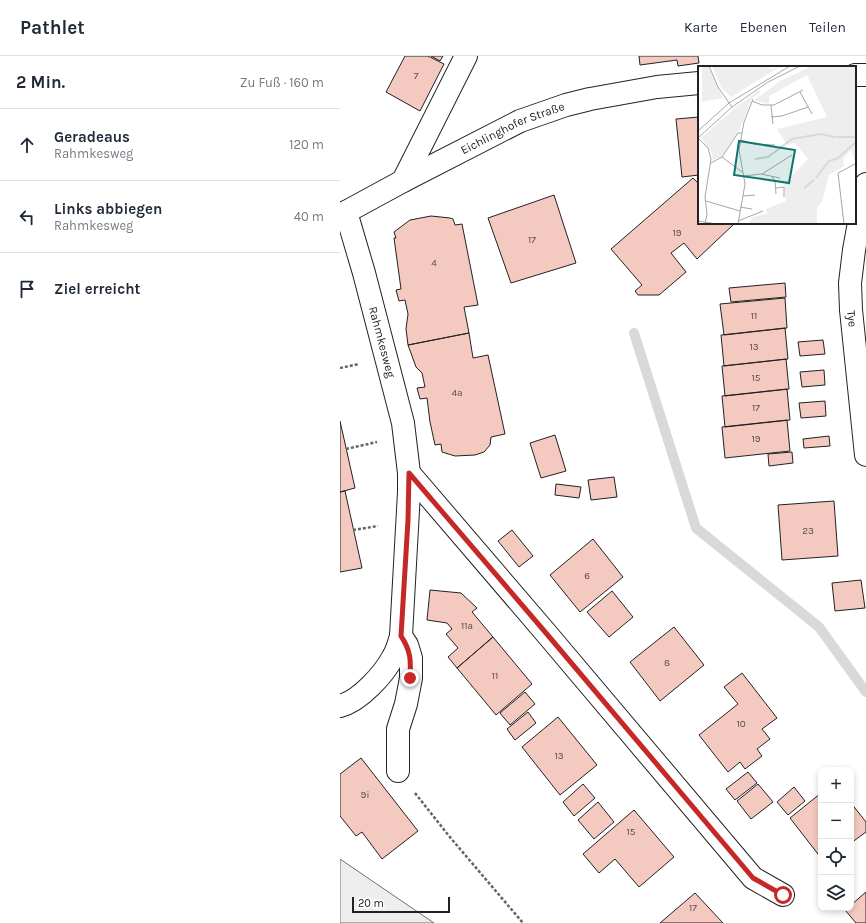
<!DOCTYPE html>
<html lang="de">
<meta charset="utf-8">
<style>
body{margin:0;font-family:Karla,sans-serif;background:#f2f2f3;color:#1f2937}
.controls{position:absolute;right:12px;bottom:12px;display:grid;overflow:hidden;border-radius:8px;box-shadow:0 2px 6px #0003}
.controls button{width:36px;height:36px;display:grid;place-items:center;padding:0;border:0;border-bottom:1px solid #e0e1e3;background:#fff;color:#1f2937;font:20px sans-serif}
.scale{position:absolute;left:12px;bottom:10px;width:98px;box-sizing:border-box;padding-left:4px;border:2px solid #222;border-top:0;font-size:11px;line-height:14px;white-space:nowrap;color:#222;-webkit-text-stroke:3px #fff;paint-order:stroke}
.stop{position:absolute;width:12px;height:12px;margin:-9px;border:3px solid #c62828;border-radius:50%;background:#fff}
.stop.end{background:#c62828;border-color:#fff;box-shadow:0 1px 4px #0008}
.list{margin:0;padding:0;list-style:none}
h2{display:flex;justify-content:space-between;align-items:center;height:52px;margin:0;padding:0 16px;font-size:17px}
h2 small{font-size:13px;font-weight:400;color:#747a83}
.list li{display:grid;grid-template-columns:26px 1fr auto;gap:12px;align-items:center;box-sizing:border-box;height:72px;padding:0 16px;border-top:1px solid #e0e1e3}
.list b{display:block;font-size:15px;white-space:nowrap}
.list p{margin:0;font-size:13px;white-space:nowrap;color:#747a83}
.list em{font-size:13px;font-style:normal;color:#747a83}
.icon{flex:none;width:22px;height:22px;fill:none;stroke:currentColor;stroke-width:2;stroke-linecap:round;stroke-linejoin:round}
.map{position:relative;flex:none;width:526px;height:867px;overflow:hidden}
header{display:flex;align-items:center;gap:24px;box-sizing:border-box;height:56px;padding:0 20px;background:#fff;border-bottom:1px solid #e0e1e3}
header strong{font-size:19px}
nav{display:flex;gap:22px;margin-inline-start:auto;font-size:14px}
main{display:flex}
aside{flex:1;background:#fff}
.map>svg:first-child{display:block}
.green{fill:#eee;stroke:#6f6f6f}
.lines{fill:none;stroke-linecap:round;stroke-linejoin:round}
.stream{stroke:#d9d9d9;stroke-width:10}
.building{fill:#f3c9c0;stroke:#222}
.minor-casing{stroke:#222;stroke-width:24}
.path{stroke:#646464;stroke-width:2.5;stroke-dasharray:3 2;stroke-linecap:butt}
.minor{stroke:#fff;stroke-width:22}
.route{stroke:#c62828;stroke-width:5}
.labels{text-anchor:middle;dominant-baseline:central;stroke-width:3;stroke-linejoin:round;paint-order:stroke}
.number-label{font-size:10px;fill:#564c4a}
.street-label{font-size:12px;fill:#222;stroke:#fff}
.inset-river{fill:none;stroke:#d9d9d9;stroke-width:2}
.inset-road{fill:none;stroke:#a7a7a7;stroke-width:1}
.view{fill:#0f766e;fill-opacity:0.15;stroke:#0f766e;stroke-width:2}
.inset-edge{fill:none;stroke:#222;stroke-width:2}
</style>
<header>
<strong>Pathlet</strong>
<nav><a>Karte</a><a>Ebenen</a><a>Teilen</a></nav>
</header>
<main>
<aside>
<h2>2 Min.<small>Zu Fuß · 160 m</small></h2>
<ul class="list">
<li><svg class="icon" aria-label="ahead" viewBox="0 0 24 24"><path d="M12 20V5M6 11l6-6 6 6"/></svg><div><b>Geradeaus</b><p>Rahmkesweg</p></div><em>120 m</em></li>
<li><svg class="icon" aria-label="left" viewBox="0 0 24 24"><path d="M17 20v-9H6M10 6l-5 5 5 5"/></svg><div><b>Links abbiegen</b><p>Rahmkesweg</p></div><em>40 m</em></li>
<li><svg class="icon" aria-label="arrive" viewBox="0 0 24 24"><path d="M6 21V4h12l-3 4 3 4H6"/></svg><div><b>Ziel erreicht</b></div></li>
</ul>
</aside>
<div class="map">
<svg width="526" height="867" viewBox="0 0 526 867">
<rect width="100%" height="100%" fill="#fff"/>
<!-- green -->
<path class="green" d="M0,803L94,867H0Z"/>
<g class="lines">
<!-- stream -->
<path class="stream" d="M294,277L356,472L479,571L526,636"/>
</g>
<!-- building -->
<path class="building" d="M65,0H88L104,8L80,55L46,36Z
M91,0H103L100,5Z
M299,0H358L359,7L338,10L337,4L300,9Z
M359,61V119L342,121L336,63Z
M353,122L359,128V167L394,168L357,203L344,187L331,197L346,216L319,239H298L295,235L302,229L271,193Z
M214,139L236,207L171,227L148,162Z
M91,160L110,162L113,163L115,169L122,168L138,249L124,251L129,277L68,289L66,273L68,258L65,244L59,245L56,234L61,233L54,182H56L54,176L70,164Z
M445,227L446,241L391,246L389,232Z
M445,242L447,272L384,279L380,248Z
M445,272L448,303L384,310L381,279Z
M129,277L133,302L148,299L165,378L151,381L150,389L144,396L135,399L115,400L102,396L101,388L95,389L90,366L87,342L80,343L77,332L85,331L82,317L76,311L68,289Z
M483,284L485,298L460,300L458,286Z
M446,303L449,333L385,340L382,310Z
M484,314L485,329L462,331L460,316Z
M447,333L450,364L385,371L382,340Z
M485,345L486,360L461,362L459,347Z
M447,364L450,395L385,402L382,371Z
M0,365L15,432L0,436Z
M215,379L226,415L201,422L190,387Z
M489,380L490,390L464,392L463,383Z
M452,396L453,407L429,410L428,398Z
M274,421L277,441L251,444L248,424Z
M216,428L241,431L239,442L215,439Z
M5,435L22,512L0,516V436Z
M494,445L498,500L442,504L438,449Z
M172,474L193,500L179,511L158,485Z
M253,483L283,521L240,556L210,519Z
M521,524L525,552L495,555L492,527Z
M90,534L121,537L137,552L132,556L153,581L117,612L108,601L118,592L106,578L112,573L107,567L87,564Z
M272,535L293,561L269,581L247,556Z
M334,571L364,609L320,645L290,606Z
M153,581L192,628L156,659L117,612Z
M402,617L437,662L422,673L430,683L417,693L422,700L405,713L400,706L388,716L359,679L398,648L384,631Z
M185,636L195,648L170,669L160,657Z
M188,656L196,667L175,684L167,673Z
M218,661L257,709L220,739L182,691Z
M21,702L78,775L42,803L22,776L16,780L0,760V718Z
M408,716L417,727L395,744L386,733Z
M243,728L255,742L234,760L223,746Z
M418,728L433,746L411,763L397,745Z
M454,731L465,745L448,759L437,746Z
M481,737V802L450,762Z
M258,746L274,766L254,783L238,764Z
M511,747L526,766V776L511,787Z
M294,754L334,801L299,831L275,803L259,817L243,798Z
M526,836V867H516L505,854L507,852H511V849Z
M355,837L383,867H320Z"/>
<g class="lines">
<defs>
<g id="minor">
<path d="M515,19H526"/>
<path d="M63,125L126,0"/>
<path id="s1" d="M526,128L514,194L510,227L511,254L526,399"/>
<path id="s2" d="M0,158L6,156L63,125L180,65L226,49L250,43L317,31L359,27"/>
<path d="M69,417L206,577L413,822L443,839"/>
<path d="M0,650C20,645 44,618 53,601C57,595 59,587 61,580L69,436V417L63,367L24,217L6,156"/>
<path d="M58,715V673L66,648L71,622V602L67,589L61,580"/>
</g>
</defs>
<!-- minor casing -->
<use href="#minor" class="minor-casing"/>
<!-- path -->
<path class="path" d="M0,312L19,308
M6,393L37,386
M13,474L38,470
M75,737L109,780L183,867"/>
<!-- minor -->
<use href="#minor" class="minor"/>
</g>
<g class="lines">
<!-- route -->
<path class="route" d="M70,622C71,605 71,595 61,580L68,464L69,417L206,577L413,822L443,839"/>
</g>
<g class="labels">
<!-- number labels -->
<g class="number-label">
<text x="76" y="20">7</text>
<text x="337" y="177">19</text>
<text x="192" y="184">17</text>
<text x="94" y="207">4</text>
<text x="414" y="260">11</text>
<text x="414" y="291">13</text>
<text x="416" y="322">15</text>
<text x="117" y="337">4a</text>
<text x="416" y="352">17</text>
<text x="416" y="383">19</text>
<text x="468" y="475">23</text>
<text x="247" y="520">6</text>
<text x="127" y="570">11a</text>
<text x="327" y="607">8</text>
<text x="155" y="620">11</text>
<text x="401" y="668">10</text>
<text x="219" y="700">13</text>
<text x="25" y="739">9i</text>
<text x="291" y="776">15</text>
<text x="353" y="852">17</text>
</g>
<!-- street labels -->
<g class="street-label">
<text stroke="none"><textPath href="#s2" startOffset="193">Eichlinghofer Straße</textPath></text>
<text stroke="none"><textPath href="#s1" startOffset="136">Tye</textPath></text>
<text transform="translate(42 286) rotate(75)">Rahmkesweg</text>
</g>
</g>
<!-- overview -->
<g transform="translate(358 10)">
<rect width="158" height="158" fill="#fff"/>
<path d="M4,0H10L25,32L0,36L4,34ZM14,0H73L72,3L83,0L33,31L24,23ZM114,0H158V98L153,84L145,93L146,100L131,109L124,136L119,142V158H51L54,151L69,148L68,143L88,135L86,118L110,93L97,77L89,79L79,63L129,51L109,9L71,30V38L56,34L82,15ZM61,24L63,26L54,32L41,65L23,91L15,94L13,85L3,72L37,42Z" fill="#eee"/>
<path class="inset-river" d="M138,71H158M57,93L70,91L94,73L123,68L137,71M118,112L131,95L140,92L158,76M106,122L116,114"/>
<path class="inset-road" d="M102,26L114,48M54,35L64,39H76L105,24M31,37L92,0M73,39L75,58M34,41L70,16L102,0M73,51L84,50L110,41M0,65L31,37M0,72L10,82L13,93L7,131L9,148L7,158M0,72L34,41L20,21L11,0M43,74L56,78L77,79M24,91L44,106M13,97L24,91L40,67H44M64,108L94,89M46,110L63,108L82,112M74,111L77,115L78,128M78,122L86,121V131M45,130L57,129M8,135L42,145M42,141L54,143M0,155L18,158M40,155L65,145M40,158L47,118L41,84L46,56L55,33M146,158L140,107L157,98"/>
<path class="view" d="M41,75L97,84L91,117L36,109Z"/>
<rect width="158" height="158" class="inset-edge"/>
</g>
</svg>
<div class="controls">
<button>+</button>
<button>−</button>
<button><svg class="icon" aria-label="locate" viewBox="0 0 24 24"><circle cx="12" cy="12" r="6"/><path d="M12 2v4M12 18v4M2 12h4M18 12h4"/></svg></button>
<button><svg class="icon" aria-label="layers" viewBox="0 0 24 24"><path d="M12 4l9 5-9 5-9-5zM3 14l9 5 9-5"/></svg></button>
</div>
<div class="scale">20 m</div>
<div class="stop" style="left:443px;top:839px"></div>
<div class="stop end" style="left:70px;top:622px"></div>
</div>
</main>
